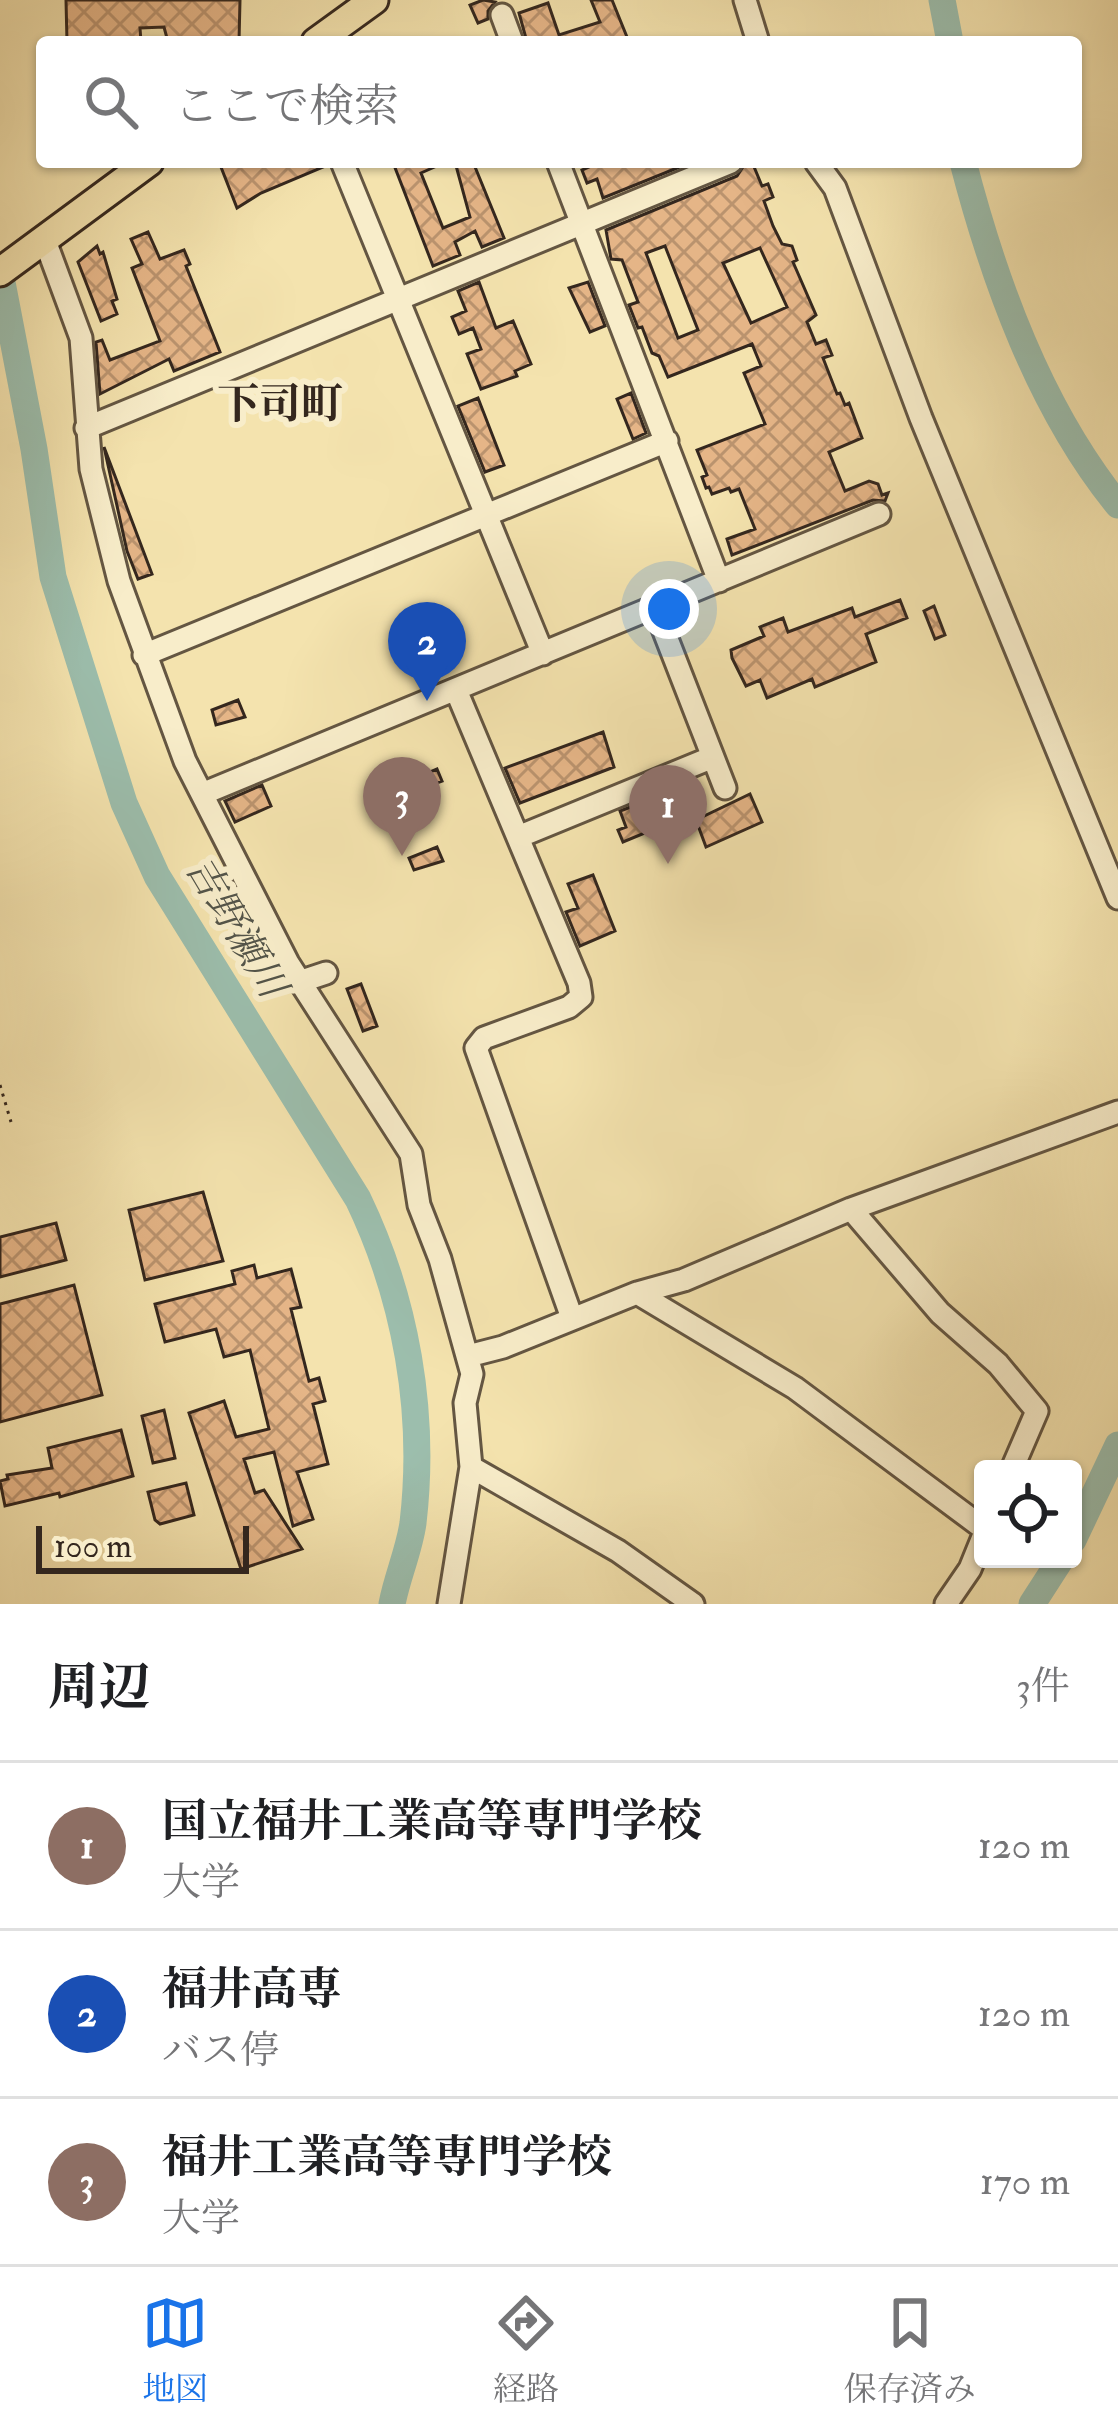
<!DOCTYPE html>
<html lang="ja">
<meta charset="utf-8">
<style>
body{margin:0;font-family:"IM FELL Double Pica","Noto Serif JP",serif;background:#f2f2f2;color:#202124}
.controls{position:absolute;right:36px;bottom:36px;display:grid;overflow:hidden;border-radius:12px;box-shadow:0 3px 9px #0004}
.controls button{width:108px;height:108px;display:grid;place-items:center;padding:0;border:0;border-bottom:3px solid #e0e0e0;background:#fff;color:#202124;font:60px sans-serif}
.scale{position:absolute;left:36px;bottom:30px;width:213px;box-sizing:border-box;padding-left:12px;border:6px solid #34271e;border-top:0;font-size:33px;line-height:42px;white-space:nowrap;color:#34271e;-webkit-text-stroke:9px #f8edca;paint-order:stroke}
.you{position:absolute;left:669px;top:609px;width:42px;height:42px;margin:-30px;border:9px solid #fff;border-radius:50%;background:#1a73e8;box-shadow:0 0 0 18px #1a73e833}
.badge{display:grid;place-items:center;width:78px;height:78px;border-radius:50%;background:#1a73e8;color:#fff;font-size:39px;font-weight:700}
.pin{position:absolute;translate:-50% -99px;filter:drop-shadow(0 3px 6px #0008)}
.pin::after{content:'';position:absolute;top:63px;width:42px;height:36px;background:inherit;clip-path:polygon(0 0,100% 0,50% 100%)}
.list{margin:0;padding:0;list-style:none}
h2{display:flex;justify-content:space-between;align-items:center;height:156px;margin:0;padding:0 48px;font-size:51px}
h2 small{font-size:39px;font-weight:400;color:#757577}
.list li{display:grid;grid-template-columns:78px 1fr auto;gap:36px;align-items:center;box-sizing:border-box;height:168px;padding:0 48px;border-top:3px solid #e0e0e0}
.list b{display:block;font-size:45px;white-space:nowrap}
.list p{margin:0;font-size:39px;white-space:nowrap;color:#757577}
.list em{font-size:39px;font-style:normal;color:#757577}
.icon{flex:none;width:66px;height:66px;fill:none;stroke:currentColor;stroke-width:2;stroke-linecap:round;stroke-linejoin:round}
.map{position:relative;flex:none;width:1118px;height:1604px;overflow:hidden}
.search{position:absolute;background:#fff;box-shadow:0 3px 9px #0004;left:36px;right:36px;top:36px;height:132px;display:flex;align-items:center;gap:30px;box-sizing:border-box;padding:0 42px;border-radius:12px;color:#757577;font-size:45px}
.sheet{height:660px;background:#fff}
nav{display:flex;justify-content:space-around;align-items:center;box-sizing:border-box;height:168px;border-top:3px solid #e0e0e0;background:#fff;font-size:33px;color:#757577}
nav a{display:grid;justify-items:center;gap:6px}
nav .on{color:#1a73e8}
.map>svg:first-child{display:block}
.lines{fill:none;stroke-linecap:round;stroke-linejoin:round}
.river{stroke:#9cbead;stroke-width:27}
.building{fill:url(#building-cross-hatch);stroke:#34271e;stroke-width:3;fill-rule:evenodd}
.minor-casing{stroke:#645642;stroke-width:27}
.major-casing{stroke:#34271e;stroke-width:33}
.path{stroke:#34271e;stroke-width:3;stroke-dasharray:3 6;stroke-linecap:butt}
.minor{stroke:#f8edca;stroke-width:21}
.major{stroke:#f4e3ae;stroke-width:27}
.labels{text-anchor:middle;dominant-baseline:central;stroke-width:12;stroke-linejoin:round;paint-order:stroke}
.water-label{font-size:39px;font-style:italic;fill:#535449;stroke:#f8edca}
.quarter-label{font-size:42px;font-weight:bold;fill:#34271e;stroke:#f8edca}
</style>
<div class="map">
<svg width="1118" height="1604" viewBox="0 0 1118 1604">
<defs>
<pattern id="building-cross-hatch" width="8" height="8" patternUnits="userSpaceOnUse" patternTransform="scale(3)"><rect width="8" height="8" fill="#e5b587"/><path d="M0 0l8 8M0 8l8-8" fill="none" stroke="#ba936e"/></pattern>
</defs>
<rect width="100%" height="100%" fill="#f4e3ae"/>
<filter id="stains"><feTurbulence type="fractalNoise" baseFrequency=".00167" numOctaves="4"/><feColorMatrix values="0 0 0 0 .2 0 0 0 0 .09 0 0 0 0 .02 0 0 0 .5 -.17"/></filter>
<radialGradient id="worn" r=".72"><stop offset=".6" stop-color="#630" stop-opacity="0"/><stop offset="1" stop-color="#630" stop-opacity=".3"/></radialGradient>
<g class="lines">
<!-- river -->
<path class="river" d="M942,0L950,42
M963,162C994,281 1040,409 1118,505
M0,272L34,449L53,577L124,803L157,876L358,1199C406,1299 426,1412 413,1523C409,1551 397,1577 392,1604
M1073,1540L1118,1445
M1032,1604L1061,1559"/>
</g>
<!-- building -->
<path class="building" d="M66,0H240L239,42H168L164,27L140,28L141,42H67Z
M483,0L495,2L488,11V19L478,23L470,5Z
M591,0H612L629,42H527L519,13L548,3L559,35L600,22Z
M219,162H327L328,165L261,193L237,208Z
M401,162H446L421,173L443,228L470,217L455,162H473L504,238L482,247L475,231L455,242L460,255L433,266L394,165Z
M587,162H692L603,198L597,179L587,183L582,170L589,167Z
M746,162H752L762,186L768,184L773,197L764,201L773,226L782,244L792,246L797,260L793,262L816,315L807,322L816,344L826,340L832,355L823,358L837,394L840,393L845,405L849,403L862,438L829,452L845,491L869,481L878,484L882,495L888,493L885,501L873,500L732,555L727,539L755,529L739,489L731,492L729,488L712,494L709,487L706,488L702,477L707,475L697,450L765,424L744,373L761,366L752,344L668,377L659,356L652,353L642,327L638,328L629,305L638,302L622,260L611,259L606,230L737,176ZM665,246L698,330L678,338L646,253ZM760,248L787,307L751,323L723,263Z
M148,232L160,259L184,250L190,264L186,266L220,352L174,371L169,359L100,394L96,342L102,340L110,360L160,341L132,268L142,264L131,239Z
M97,246L100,254L103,252L117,299L112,301L117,314L101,321L78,262Z
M479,282L496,328L513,321L531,364L515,371L517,376L481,389L467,354L481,349L473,328L459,334L452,317L466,311L458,291Z
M588,282L605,326L590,332L569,288Z
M631,393L646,433L633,439L617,399Z
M478,398L504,465L485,472L458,406Z
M104,447L152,574L138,579L127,551Z
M900,600L907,618L866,634L876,662L815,687L812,679L767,698L760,680L746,686L732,658L731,650L764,636L760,627L783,618L788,632L852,608L855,617Z
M934,606L945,635L935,639L924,611Z
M238,700L245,717L216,725L212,710Z
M603,732L614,767L520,803L505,768Z
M437,769L442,781L408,793L404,783Z
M262,785L271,806L235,822L225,801Z
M750,794L762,822L706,847L696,820Z
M636,805L642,820L676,807L681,818L623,842L618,830L626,827L620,811Z
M437,847L443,861L414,870L409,858Z
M593,875L615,931L580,946L566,912L578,908L568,884Z
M361,984L377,1026L363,1031L347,989Z
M203,1192L223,1261L145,1280L129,1210Z
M56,1223L66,1260L0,1277V1237Z
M254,1265L257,1278L291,1269L301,1307L291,1309L309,1381L319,1378L325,1401L313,1404L328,1464L297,1472L313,1519L293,1526L274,1452L244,1459L255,1493L264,1490L302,1549L241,1569L189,1413L224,1401L236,1437L269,1429L250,1350L224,1357L216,1329L165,1342L155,1304L235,1284L232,1271Z
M74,1285L102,1395L0,1422V1304Z
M164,1410L175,1458L153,1463L142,1416Z
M121,1430L133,1476L60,1497L59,1493L5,1506L0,1481L8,1479L7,1475L52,1468L48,1448Z
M186,1483L194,1515L160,1524L155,1520L148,1492Z"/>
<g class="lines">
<defs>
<path id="minor" d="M745,0L758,42
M502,15L512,42
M342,162L543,654
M558,162L719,581
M816,162L835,188L921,418L1118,898
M44,238L81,338L91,469L119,581L185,761L288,963L411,1154L419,1205L440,1259L472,1374L465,1403L471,1467L449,1604
M86,428L731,162
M655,608L725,788
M144,655L667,441
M456,690L579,983L581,997L569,1007L484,1038L476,1048L572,1318
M202,794L879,514
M518,837L713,757
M299,982L326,973
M851,1209L940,1313L998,1364L1037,1411L1012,1469
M637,1293L795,1388L983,1528
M468,1356L503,1347L637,1293L684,1280L851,1209L1118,1112
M471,1467L618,1551L693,1604
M946,1604L970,1569L983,1537"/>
<path id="major" d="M316,42L374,0
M0,272L149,162"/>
</defs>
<!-- minor casing -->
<use href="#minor" class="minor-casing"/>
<!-- major casing -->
<use href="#major" class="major-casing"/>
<!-- path -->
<path class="path" d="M0,1085L11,1122"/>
<!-- minor -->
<use href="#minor" class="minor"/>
<!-- major -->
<use href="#major" class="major"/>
</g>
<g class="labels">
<!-- water labels -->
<g class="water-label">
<text transform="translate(236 927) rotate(59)">吉野瀬川</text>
</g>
<!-- quarter labels -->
<g class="quarter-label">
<text x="280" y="405">下司町</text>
</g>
</g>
<rect width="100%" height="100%" filter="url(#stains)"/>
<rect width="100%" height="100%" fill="url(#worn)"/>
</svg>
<div class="controls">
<button><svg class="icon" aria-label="locate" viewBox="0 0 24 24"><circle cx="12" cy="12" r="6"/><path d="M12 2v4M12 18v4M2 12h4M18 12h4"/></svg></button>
</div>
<div class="scale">100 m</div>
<div class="you"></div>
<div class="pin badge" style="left:668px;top:864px;background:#8d6e63">1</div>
<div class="pin badge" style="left:427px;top:701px;background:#1a4fb4">2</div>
<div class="pin badge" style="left:402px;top:856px;background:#8d6e63">3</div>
<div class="search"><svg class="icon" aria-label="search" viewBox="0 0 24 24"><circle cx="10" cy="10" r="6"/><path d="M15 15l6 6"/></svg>ここで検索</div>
</div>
<section class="sheet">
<h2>周辺<small>3件</small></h2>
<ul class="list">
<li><span class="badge" style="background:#8d6e63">1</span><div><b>国立福井工業高等専門学校</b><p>大学</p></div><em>120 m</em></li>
<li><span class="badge" style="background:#1a4fb4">2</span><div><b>福井高専</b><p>バス停</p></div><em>120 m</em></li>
<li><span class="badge" style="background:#8d6e63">3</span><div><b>福井工業高等専門学校</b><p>大学</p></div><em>170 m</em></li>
</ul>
</section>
<nav>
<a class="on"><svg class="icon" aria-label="map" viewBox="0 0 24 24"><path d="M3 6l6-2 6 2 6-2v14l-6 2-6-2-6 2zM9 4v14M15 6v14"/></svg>地図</a>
<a><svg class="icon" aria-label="directions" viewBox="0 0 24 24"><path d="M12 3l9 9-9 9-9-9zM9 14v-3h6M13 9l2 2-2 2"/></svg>経路</a>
<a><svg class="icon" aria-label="saved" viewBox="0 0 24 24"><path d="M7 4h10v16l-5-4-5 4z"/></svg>保存済み</a>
</nav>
